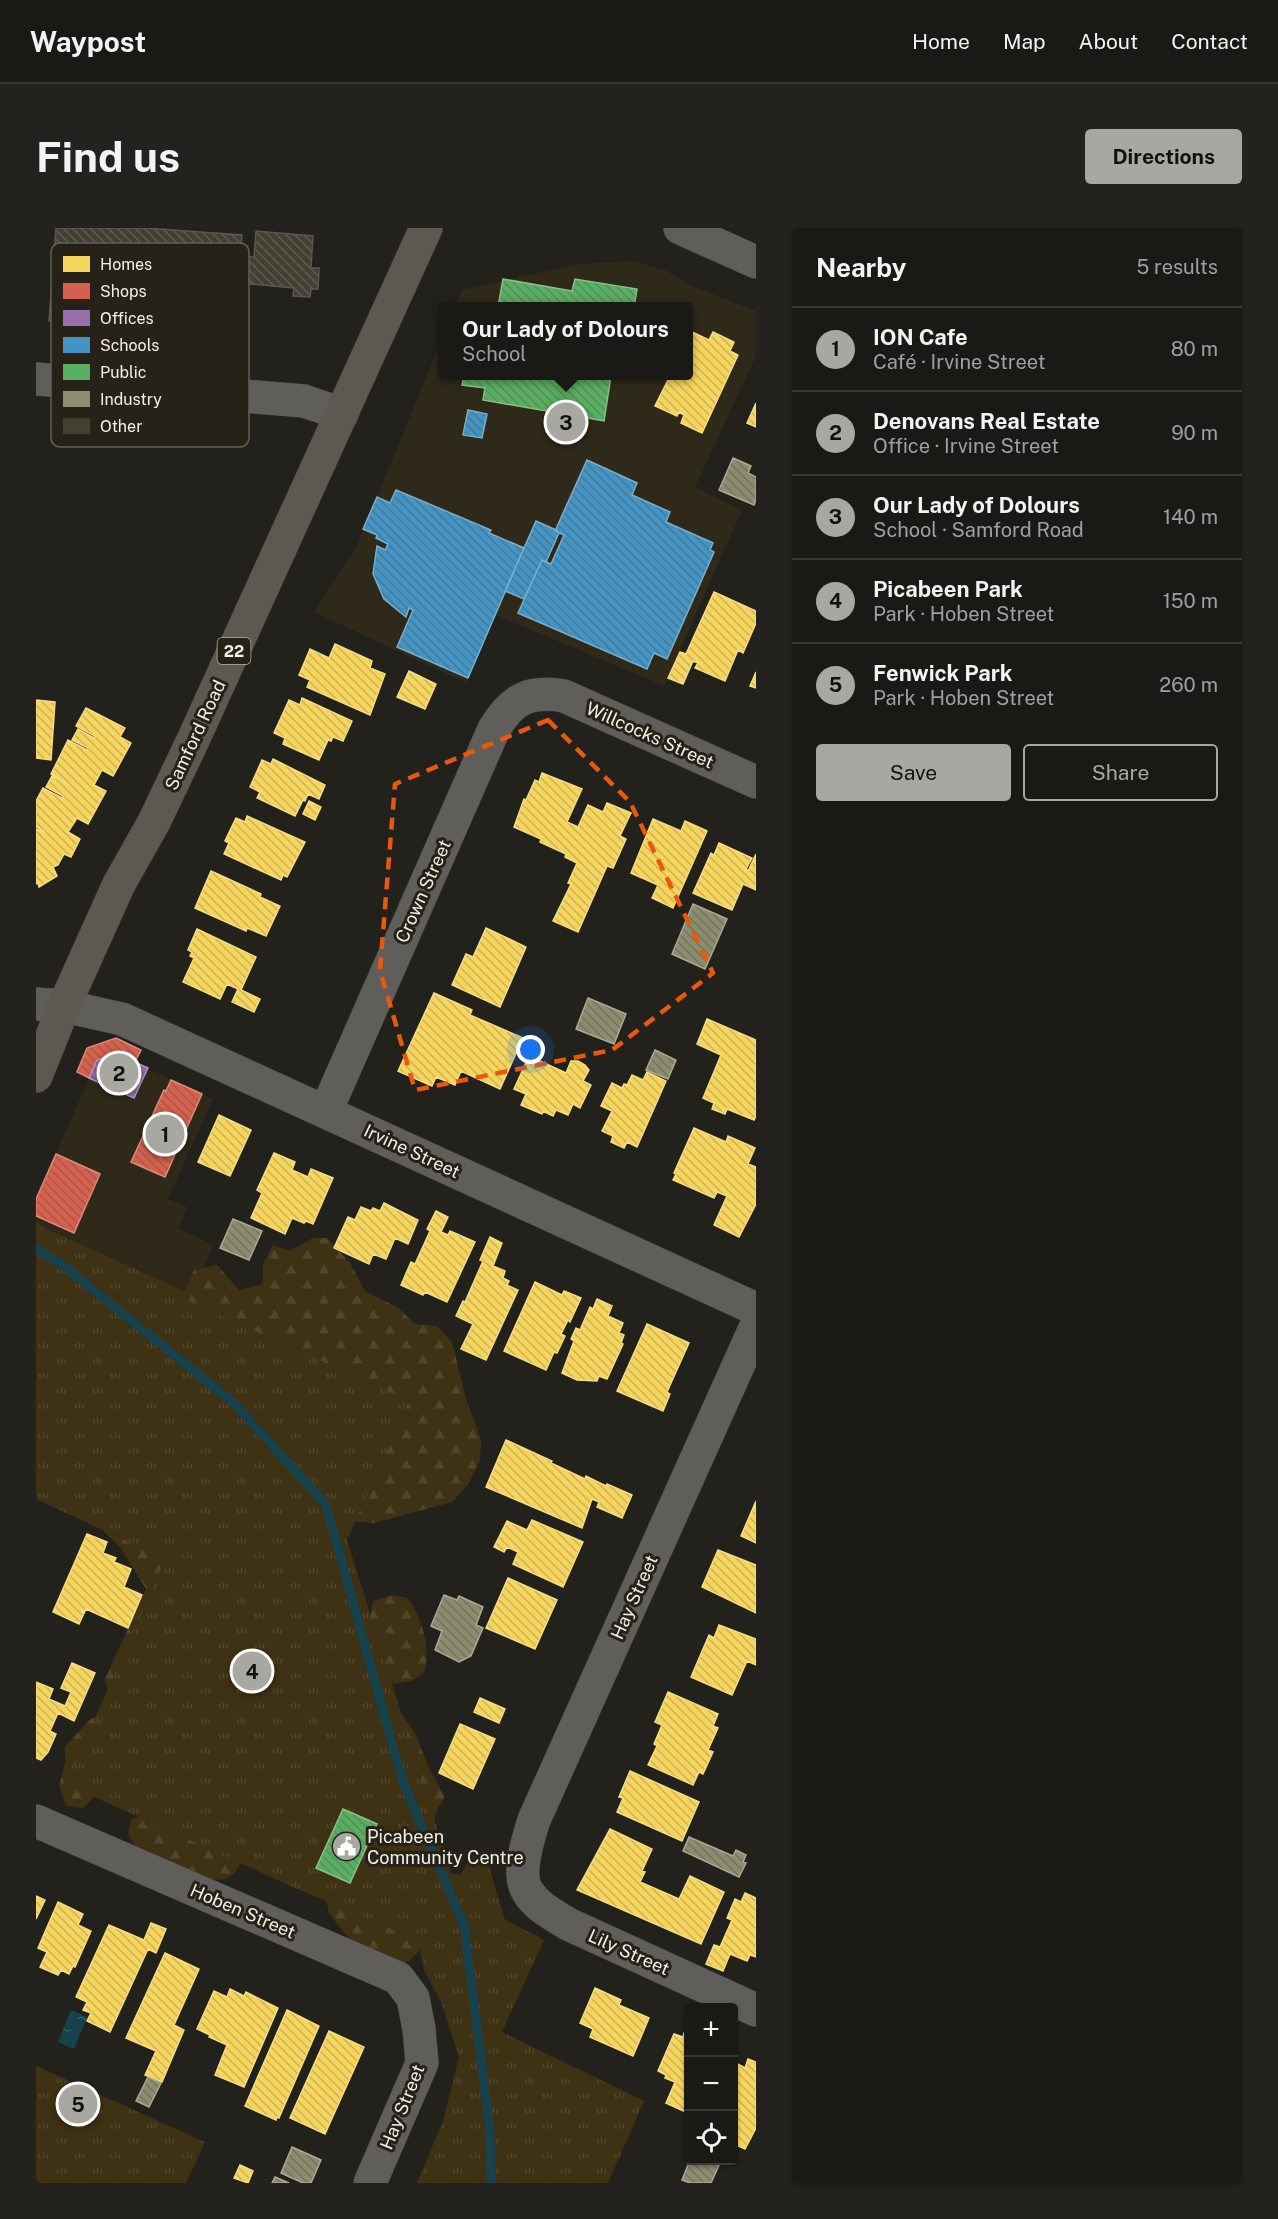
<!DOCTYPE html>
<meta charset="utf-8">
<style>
body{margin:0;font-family:"Public Sans",sans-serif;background:#23221e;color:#f1f3f6}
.controls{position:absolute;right:18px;bottom:18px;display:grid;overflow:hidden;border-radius:6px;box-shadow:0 2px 4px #0004}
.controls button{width:54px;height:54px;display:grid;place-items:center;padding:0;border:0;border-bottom:2px solid #383834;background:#1a1915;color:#f1f3f6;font:30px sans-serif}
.you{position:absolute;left:495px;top:822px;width:21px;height:21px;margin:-15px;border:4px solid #fff;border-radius:50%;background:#1a73e8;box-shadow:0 0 0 9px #1a73e833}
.badge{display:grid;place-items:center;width:39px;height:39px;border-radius:50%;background:#a9a7a1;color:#111;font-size:20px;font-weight:700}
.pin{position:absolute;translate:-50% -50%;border:3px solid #fff;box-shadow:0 2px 6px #0006}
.popup{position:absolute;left:402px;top:74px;width:255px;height:78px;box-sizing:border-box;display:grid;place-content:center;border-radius:6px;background:#1a1915;filter:drop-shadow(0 2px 4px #0005);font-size:20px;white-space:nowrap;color:#9fa0a0}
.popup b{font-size:22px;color:#f1f3f6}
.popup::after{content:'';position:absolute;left:50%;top:100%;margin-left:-12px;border:12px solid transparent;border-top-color:#1a1915}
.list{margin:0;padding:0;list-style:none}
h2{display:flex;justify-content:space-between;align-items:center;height:78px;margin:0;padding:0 24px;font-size:26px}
h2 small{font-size:20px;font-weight:400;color:#9fa0a0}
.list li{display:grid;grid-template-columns:39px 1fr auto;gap:18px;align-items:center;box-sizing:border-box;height:84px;padding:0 24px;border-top:2px solid #383834}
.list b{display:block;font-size:22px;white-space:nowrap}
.list p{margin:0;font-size:20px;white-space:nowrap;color:#9fa0a0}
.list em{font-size:20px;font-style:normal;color:#9fa0a0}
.actions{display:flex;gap:12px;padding:18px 24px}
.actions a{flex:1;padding:14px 0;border:2px solid #a9a7a1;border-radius:6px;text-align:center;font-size:21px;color:#a9a7a1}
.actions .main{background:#a9a7a1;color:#111}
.icon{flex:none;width:33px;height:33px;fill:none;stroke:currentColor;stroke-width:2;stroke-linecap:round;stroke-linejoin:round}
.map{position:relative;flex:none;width:720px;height:1955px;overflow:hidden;border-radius:6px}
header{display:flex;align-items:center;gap:36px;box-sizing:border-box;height:84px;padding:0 30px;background:#1a1915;border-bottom:2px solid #383834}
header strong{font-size:28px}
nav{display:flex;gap:33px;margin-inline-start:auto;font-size:21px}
.intro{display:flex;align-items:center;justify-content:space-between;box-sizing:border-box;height:144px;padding:0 36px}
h1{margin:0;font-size:42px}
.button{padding:15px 27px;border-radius:6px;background:#a9a7a1;color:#111;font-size:21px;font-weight:700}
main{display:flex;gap:36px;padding:0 36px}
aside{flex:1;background:#1a1915;border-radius:6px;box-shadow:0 2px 4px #0004}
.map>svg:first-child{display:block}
.built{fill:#2f291a}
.forest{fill:url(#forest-firs)}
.park{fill:url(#park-tufts)}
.water{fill:url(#water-ripples)}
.homes{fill:url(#homes-back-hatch);stroke:#f5dd86;stroke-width:1.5}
.shops{fill:url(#shops-back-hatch);stroke:#de8b7c;stroke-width:1.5}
.offices{fill:url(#offices-back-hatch);stroke:#b496bd;stroke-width:1.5}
.schools{fill:url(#schools-back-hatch);stroke:#78afce;stroke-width:1.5}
.public{fill:url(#public-back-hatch);stroke:#88c28a;stroke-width:1.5}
.industry{fill:url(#industry-back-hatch);stroke:#abaa93;stroke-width:1.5}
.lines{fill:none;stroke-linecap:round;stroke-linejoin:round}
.stream{stroke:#16424e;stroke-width:9}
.building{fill:url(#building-back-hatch);stroke:#595854;stroke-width:1.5}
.minor-casing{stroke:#3d3b38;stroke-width:34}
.major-casing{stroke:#3d3b38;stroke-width:34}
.minor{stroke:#605e5b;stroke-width:33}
.major{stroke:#5d5951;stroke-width:33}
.marked{fill:none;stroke:#e8590c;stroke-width:4.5;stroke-dasharray:12 8;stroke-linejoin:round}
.labels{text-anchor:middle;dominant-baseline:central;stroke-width:6;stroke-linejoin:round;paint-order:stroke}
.shield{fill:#262218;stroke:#b5b2aa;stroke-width:1.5}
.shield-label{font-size:16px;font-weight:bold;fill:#f2efe8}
.street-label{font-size:18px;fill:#f2efe8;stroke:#262218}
.poi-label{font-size:18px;fill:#f2efe8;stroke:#262218;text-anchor:start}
.key{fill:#262218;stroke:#636056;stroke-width:1.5}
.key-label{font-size:16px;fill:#f2efe8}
</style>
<header>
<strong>Waypost</strong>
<nav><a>Home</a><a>Map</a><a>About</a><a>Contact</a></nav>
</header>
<div class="intro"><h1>Find us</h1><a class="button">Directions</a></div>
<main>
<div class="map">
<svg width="720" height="1955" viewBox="0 0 720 1955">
<defs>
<pattern id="forest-firs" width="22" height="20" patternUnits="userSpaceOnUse" patternTransform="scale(1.5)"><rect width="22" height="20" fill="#3f3113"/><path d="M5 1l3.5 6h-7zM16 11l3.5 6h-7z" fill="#52452a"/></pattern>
<pattern id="park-tufts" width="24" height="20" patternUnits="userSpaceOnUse" patternTransform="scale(1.5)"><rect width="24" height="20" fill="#3f3113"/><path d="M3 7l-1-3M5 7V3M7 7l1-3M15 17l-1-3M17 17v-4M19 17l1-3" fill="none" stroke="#52452a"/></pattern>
<pattern id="water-ripples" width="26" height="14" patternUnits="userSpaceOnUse" patternTransform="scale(1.5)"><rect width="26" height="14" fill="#16424e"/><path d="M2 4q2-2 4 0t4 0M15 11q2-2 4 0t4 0" fill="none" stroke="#385e68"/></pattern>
<pattern id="homes-back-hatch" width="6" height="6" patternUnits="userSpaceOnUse" patternTransform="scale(1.5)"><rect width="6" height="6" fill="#f6d55c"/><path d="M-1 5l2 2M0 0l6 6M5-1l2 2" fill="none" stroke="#cbb256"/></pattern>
<pattern id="shops-back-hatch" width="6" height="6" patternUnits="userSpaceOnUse" patternTransform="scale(1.5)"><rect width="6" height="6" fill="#d6604d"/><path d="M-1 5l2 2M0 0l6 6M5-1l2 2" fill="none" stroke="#a5584b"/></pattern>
<pattern id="offices-back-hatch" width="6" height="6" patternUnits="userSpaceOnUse" patternTransform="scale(1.5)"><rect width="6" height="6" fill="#9970ab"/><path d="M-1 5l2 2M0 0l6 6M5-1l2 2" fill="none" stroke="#796083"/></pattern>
<pattern id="schools-back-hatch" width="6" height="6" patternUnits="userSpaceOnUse" patternTransform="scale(1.5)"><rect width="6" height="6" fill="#4393c3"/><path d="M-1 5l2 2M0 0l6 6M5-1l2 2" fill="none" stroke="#457997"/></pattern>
<pattern id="public-back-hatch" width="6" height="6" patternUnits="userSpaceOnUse" patternTransform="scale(1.5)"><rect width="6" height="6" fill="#5aae61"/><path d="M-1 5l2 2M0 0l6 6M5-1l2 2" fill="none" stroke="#558f59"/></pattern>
<pattern id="industry-back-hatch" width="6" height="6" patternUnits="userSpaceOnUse" patternTransform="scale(1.5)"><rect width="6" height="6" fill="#8c8c6e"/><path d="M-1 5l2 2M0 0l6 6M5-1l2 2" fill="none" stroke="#757460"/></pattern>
<pattern id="building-back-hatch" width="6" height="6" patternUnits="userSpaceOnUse" patternTransform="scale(1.5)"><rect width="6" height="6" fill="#433f32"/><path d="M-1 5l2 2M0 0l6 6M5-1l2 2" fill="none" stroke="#5f5b50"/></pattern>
</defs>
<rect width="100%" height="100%" fill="#22211c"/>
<!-- built -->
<path class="built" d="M598,33L631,43L654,57L720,83V128L659,259L706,282L628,458L460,387L430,455L278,384L320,320L407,108V148H653V79L419,78L426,62L543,36Z
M80,826L177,871L132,971L151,979L143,1001L178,1017L155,1066L0,996V971L61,832Z"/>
<!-- forest -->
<path class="forest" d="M0,992L17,1014L144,1073L158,1042L181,1037L203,1062L227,1056V1036L237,1017L254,1023L277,1010H291L314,1035L329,1063L361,1079L379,1096L401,1098L416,1114L430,1171L445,1212L444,1232L432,1257L416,1274L338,1295L307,1293L293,1310L332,1401L337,1373L356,1367L372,1370C387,1393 395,1418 388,1445L375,1453L351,1457L355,1471L379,1505L392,1538L409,1569L401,1582L396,1602L390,1716L373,1733L362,1739L324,1720L308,1705L293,1685L289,1666L81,1475L68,1453L110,1361L84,1319L56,1292L0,1125Z
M73,1487L68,1560L47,1580L30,1578L23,1558L29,1535V1519L54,1491Z
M121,1580L210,1626L198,1646L189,1651L168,1652L100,1620L92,1605L95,1592Z"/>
<!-- park -->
<path class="park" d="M0,996L155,1066L152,1073L374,1173L311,1312L415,1645L425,1647L439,1619L453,1639L469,1692L508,1712L466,1804L608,1873L572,1955H381L407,1893L423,1829L405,1774L388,1742L382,1712L257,1659L30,1556L129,1331L0,1271Z
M0,1838L169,1914L150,1955H0Z"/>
<!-- water -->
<path class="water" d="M35,1782L51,1789L38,1821L22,1814Z"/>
<!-- homes -->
<path class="homes" d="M654,103L673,112L677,104L698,114L694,123L702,127L666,205L645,195L648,187L643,184L641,188L619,178L634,148H653Z
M720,175V199L711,195Z
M678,364L720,383V395L707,425L702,422L689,453L659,440L662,435L657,433L647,456L632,450L644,424L650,426Z
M299,416L336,433L334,440L349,446L334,487L271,459L274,452L263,447L274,421L293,430Z
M373,443L400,456L389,481L361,469Z
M720,444V460L714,458Z
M266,470L316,493L307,513L297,509L295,513L292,512L283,532L247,516L249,510L238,505L253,472L264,477Z
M0,472L19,474L15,532L0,530Z
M50,480L89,500L84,509L95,515L77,548L66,542L58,557L70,563L52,596L41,590L32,604L44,611L35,629L28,626L22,637L17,639L21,648L3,659L2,655L0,656V601L7,604L8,603L0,599V573L7,560L26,570L27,568L10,559L16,548L33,557L15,546L32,512L51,522L52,520L36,512L42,501L58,510L59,508L40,498Z
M237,531L289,557L283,571L272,566L269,573L267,572L259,588L221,570L224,564L214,559L226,532L235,536Z
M506,545L546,561L531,594L542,599L552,577L567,584L571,575L595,585L584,608L590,611L577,640L571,638L542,704L517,693L535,656L532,655L541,635L529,629L530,626L504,614L505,611L478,599L488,571L490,572L499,552L503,554Z
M273,573L285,579L279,592L267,586Z
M211,588L269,614L251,649L247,647L245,652L188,626L193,615L189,613L200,590L209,594Z
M617,591L645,603L649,593L671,603L637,680L616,670L622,657L595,645Z
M683,615L716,630L710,641L712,643L720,626V662L707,656L696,682L657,665L675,625L678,627Z
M175,643L225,666L224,669L244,678L230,708L211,700L210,703L159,680Z
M450,700L490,719L464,779L416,757L430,726L437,729Z
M161,701L220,729L205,762L224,771L218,784L196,774L202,761L191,756L184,771L147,754L158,730L154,728L156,724L152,722Z
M398,765L436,782L434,787L487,810L464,861L425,843L419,857L400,849L396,858L362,843Z
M671,791L720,812V888L718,892L691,881L689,886L676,881L678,875L667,870L685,827L661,816Z
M493,828L530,845L535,833H542L549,837L553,842L547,853L555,857L544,880L537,876L532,887L520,882L517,888L507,883L506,886L485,877L490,866L478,861Z
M611,844L630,853L601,919L591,914L588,920L575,914L577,908L566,903L576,883L565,878L576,855L586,860L588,856L591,857L596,847L607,852Z
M183,887L215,902L194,948L162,934Z
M658,900L690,914L692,908L719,920L712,936L720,939V976L703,1009L678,997L691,968L681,964L678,970L637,952L640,946L638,945Z
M238,925L259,934L256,942L272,949L275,941L297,950L277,996L270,993L268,995L256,990L249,1006L215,990L226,965L221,962Z
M348,975L382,992L372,1016L359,1010L350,1031L337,1026L333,1036L298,1020L312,989L319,992L325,979L335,983L337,980L344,983Z
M400,983L412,989L405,1004L412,1007L414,1003L439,1014L411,1074L389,1064L387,1067L365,1057L375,1034L379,1036L394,1003L391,1001Z
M454,1009L466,1015L457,1038L469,1043L467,1050L473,1053L471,1057L482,1062L450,1132L425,1121L437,1096L420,1088L427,1073L429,1074L447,1033L444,1032Z
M499,1054L526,1067L528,1063L545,1070L534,1094L532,1092L525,1106L529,1108L521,1125L518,1124L510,1142L468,1123Z
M561,1071L576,1078L572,1088L587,1095L583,1105L588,1107L585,1115L587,1116L571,1151L563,1148L561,1153L541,1152L526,1145L538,1113L535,1111L540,1100L544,1102L554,1079L557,1081Z
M611,1096L653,1115L631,1164L634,1166L627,1183L581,1163Z
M470,1212L516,1233L515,1235L549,1251L550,1248L570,1258L571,1256L596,1267L586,1290L561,1279L563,1274L556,1271L546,1300L450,1259Z
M720,1273V1315L705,1308Z
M496,1292L547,1314L527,1359L477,1336L482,1324L471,1319L468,1324L458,1319L471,1293L491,1302Z
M51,1306L71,1314L67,1325L80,1330L78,1334L95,1341L88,1359L106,1367L92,1400L50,1381L43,1396L17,1384Z
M682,1322L720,1337V1385L666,1359Z
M472,1350L521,1372L499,1421L450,1400Z
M683,1397L720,1411V1437L711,1433L696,1467L655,1449L673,1407L678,1410Z
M36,1435L59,1445L38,1493L22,1485L14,1503L20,1506L12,1524L5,1532L0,1530V1454L17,1461L13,1471L29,1478L35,1464L25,1460Z
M632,1464L682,1486L677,1498L682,1500L672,1522L677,1524L667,1546L663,1544L657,1557L612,1537L621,1518L618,1516L626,1497L619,1494Z
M444,1470L469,1481L463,1495L438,1484Z
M424,1496L459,1511L437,1561L403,1545Z
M594,1543L663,1574L646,1613L581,1584L587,1570L583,1569Z
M574,1601L616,1621L606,1643L609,1644L604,1654L643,1671L654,1648L688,1664L665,1716L541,1662Z
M709,1665L720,1670V1729L714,1727L711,1733L694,1726L687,1743L670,1736L678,1717L684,1719L696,1692L691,1690L699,1671L705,1674Z
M0,1668L9,1672L0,1691Z
M22,1674L47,1686L42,1697L55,1703L39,1739L37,1738L33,1746L25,1742L22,1747L4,1739L11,1724L2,1720Z
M115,1695L130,1701L120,1725L112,1721L74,1804L51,1793L55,1785L47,1782L51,1774L40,1769L73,1697L108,1712Z
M129,1725L163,1741L138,1797L148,1802L126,1854L109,1847L120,1823L90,1810Z
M559,1760L585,1772L583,1777L613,1790L597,1828L554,1809L557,1801L544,1795Z
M194,1761L208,1768L210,1764L242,1780L208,1859L179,1847L191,1817L173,1809L174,1807L161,1801L178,1763L191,1769Z
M251,1782L283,1798L243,1890L241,1889L240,1892L209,1878Z
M293,1803L328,1819L289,1906L254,1890Z
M648,1805L652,1807V1885L630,1875L639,1854L629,1850L630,1847L622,1843L638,1806L647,1809Z
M712,1831L720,1834V1900L709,1921L698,1916V1846L702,1836L709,1840Z
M204,1937L217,1943L212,1955L198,1950Z"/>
<!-- shops -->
<path class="shops" d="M80,810L105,822L99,834L80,826L61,832L53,850L41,844L51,820Z
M135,852L166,866L129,949L95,934L128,862L130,863Z
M20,926L64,946L38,1005L0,988V971Z"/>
<!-- offices -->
<path class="offices" d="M80,826L112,840L98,870L53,850L61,832Z"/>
<!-- schools -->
<path class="schools" d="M432,182L451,186L446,210L427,207Z
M551,232L601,255L596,267L634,284L630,294L677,315L674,322L678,324L631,431L618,425L611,441L482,385L506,332L515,336L528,307L519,303Z
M360,262L455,302L453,305L488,320L432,450L361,419L377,382L373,380L370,389L348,371L337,346L341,318L349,322L352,316L340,310L341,307L327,301L341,269L354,275Z
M500,293L520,302L523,305L510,334L506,332L488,371L469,363Z"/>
<!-- public -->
<path class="public" d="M467,51L536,63L539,51L601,61L598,79H462Z
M428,148H575L568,193L447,172L449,160L426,157Z
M307,1581L341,1596L314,1655L280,1640Z"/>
<!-- industry -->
<path class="industry" d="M697,230L715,238L712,245L720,249V272L718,277L683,262Z
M657,676L691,691L669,741L636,726Z
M552,770L590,786L578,816L540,801Z
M619,822L640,832L632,851L610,842Z
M197,991L226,1003L213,1032L184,1020Z
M408,1367L421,1372L423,1368L447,1379L440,1397L447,1400L435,1428L423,1434L399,1422L406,1403L395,1398Z
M653,1609L697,1628L700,1622L710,1627L707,1634L710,1635L703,1649L647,1623Z
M112,1849L125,1855L113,1879L100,1873Z
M256,1919L285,1932L275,1955H267L245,1945Z
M654,1932H672L683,1937L675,1955H654L646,1952Z
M239,1949L253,1955H236Z"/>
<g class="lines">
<!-- stream -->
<path class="stream" d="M0,1021L24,1035L198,1175L290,1277L367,1554L428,1697L454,1903L455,1955"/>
</g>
<!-- building -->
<path class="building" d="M20,0H110L206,7L204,28L218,29L220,3L277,8L275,40H283L282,61H275L274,69L257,68L258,60L205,55L206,42L180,40L176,105L13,93Z"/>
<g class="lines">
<defs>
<path id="minor" d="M644,0L720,34
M0,151L268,173L306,186
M0,776L28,778L86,791L720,1081
M290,883L458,501C476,471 493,462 528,468L720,554
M720,1098L498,1592C492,1611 480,1647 492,1664C501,1679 518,1687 532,1696L720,1782
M0,1593L362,1750L377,1770L383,1801L386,1835L334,1955"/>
<path id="major" d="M0,848L28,778L83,656L118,594L158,510L390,0"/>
</defs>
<!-- minor casing -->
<use href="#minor" class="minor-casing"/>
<!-- major casing -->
<use href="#major" class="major-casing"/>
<!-- minor -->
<use href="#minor" class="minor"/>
<!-- major -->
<use href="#major" class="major"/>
</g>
<!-- marked area -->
<path class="marked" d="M512,492L594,574L677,745L576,822L379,862L344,742L359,556Z"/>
<!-- icons -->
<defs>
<symbol id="civic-disc" viewBox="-11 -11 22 22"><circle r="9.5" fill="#a9a7a1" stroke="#262218"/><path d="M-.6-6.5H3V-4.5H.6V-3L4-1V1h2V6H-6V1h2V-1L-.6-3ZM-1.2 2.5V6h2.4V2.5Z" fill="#fff"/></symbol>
</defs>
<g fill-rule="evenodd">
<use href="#civic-disc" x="294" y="1602" width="33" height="33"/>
</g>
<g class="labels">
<!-- shield labels -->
<rect class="shield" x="181.5" y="410" width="33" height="26" rx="4.5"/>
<g class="shield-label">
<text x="198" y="423">22</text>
</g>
<!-- street labels -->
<g class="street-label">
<text transform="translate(159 507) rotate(-65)">Samford Road</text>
<text transform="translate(614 507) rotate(24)">Willcocks Street</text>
<text transform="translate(387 663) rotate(-66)">Crown Street</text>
<text transform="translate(376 923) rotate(25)">Irvine Street</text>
<text transform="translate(598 1369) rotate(-66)">Hay Street</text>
<text transform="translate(207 1683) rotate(23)">Hoben Street</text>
<text transform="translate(593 1724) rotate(24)">Lily Street</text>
<text transform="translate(366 1879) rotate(-68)">Hay Street</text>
</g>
<!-- poi labels -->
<g class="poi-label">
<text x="331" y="1608">Picabeen<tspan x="331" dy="21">Community Centre</tspan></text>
</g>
</g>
<!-- legend -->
<rect x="15" y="15" width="198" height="204" rx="9" class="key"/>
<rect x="27" y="28" width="27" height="16" fill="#f6d55c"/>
<rect x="27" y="55" width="27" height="16" fill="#d6604d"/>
<rect x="27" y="82" width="27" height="16" fill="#9970ab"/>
<rect x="27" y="109" width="27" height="16" fill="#4393c3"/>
<rect x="27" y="136" width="27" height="16" fill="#5aae61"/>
<rect x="27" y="163" width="27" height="16" fill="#8c8c6e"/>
<rect x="27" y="190" width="27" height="16" fill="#433f32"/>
<g class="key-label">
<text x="64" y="42">Homes</text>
<text x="64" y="69">Shops</text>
<text x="64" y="96">Offices</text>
<text x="64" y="123">Schools</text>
<text x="64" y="150">Public</text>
<text x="64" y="177">Industry</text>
<text x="64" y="204">Other</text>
</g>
</svg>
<div class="controls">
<button>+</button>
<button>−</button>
<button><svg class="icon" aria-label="locate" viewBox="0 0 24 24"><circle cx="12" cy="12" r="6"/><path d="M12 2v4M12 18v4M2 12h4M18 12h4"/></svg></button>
</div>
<div class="you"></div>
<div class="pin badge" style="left:129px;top:906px">1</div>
<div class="pin badge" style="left:83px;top:845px">2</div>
<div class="pin badge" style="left:530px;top:194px">3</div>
<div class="popup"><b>Our Lady of Dolours</b>School</div>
<div class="pin badge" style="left:216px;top:1443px">4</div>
<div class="pin badge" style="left:42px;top:1876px">5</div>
</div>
<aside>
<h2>Nearby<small>5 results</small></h2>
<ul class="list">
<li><span class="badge">1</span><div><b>ION Cafe</b><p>Café · Irvine Street</p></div><em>80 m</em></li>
<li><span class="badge">2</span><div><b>Denovans Real Estate</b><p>Office · Irvine Street</p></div><em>90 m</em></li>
<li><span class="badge">3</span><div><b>Our Lady of Dolours</b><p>School · Samford Road</p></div><em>140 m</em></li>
<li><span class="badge">4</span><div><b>Picabeen Park</b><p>Park · Hoben Street</p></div><em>150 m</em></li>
<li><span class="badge">5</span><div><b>Fenwick Park</b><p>Park · Hoben Street</p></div><em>260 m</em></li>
</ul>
<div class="actions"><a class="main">Save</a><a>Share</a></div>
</aside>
</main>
